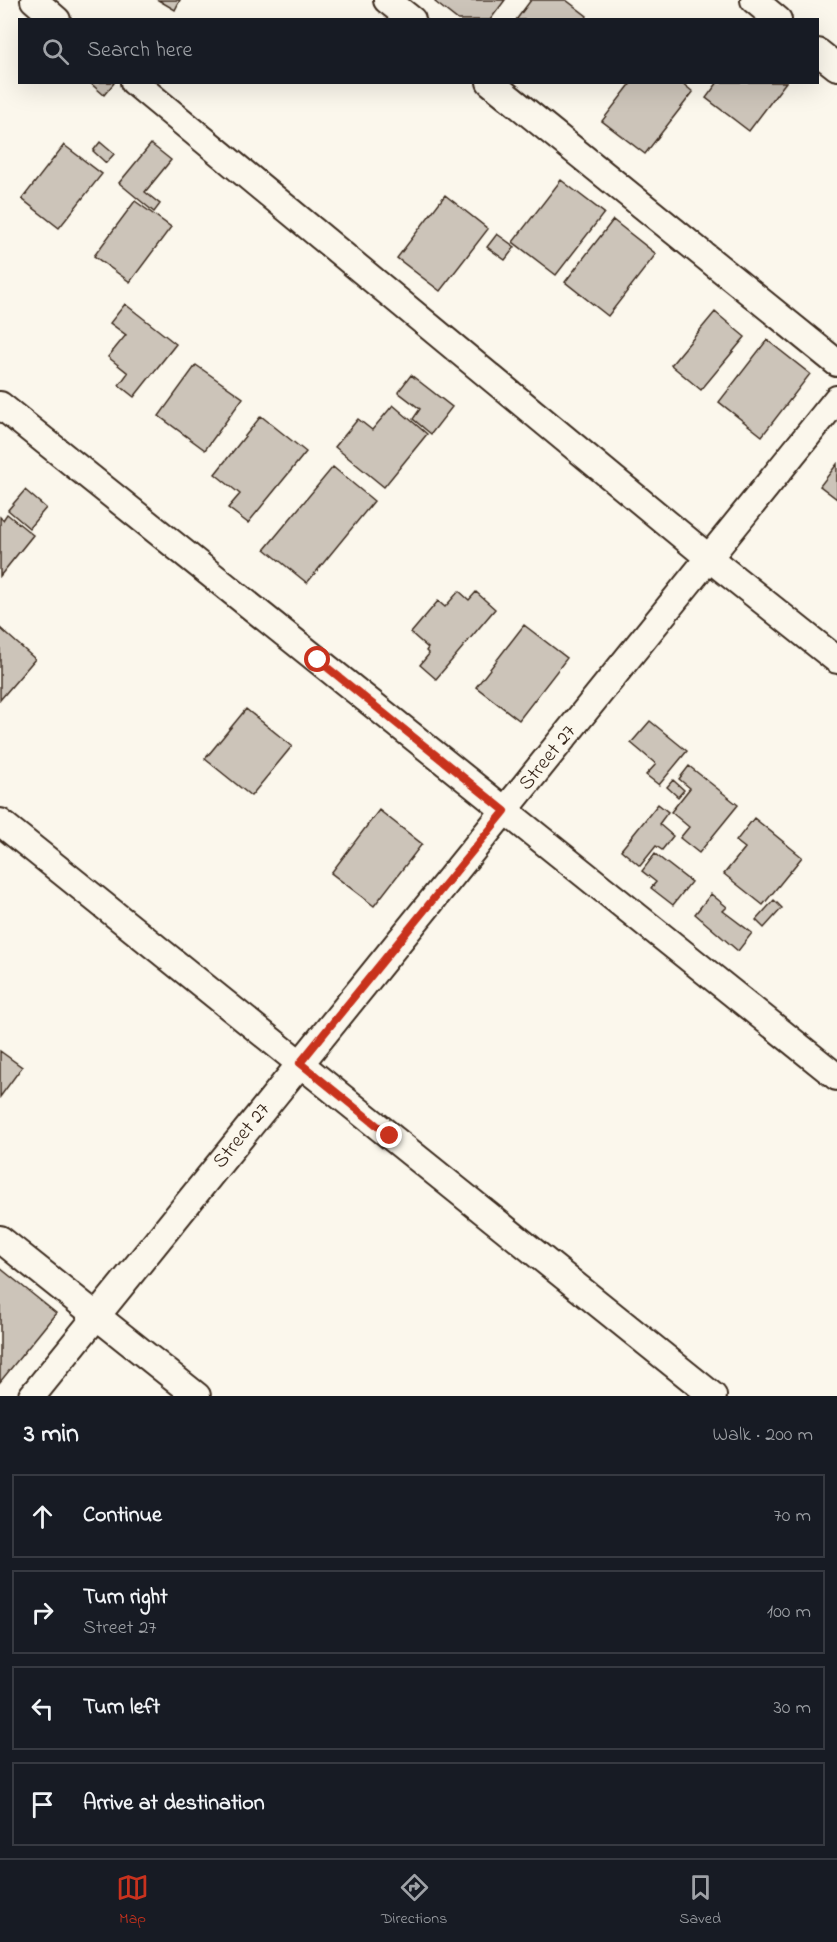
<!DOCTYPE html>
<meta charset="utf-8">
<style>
body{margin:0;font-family:"Indie Flower",sans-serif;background:#242831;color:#f1f3f6}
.stop{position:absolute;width:18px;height:18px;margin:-14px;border:4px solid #c8321e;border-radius:50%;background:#fff}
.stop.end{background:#c8321e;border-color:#fff;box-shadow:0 2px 6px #0008}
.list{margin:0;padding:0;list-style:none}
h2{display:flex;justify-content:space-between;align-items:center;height:78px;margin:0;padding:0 24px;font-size:26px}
h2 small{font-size:20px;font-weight:400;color:#9ea1a6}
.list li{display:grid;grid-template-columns:39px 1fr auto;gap:18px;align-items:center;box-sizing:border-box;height:84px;margin:0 12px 12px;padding:0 12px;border:2px solid #363941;border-radius:0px}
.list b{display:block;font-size:22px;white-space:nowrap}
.list p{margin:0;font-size:20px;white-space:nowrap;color:#9ea1a6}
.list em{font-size:20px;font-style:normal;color:#9ea1a6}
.icon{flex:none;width:33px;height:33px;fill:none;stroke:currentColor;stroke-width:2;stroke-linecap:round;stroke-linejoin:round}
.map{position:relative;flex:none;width:837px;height:1396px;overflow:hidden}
.search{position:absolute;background:#171b24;box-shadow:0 6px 24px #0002;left:18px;right:18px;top:18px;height:66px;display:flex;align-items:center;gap:15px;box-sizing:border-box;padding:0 21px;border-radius:0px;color:#9ea1a6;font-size:22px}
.sheet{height:462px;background:#171b24}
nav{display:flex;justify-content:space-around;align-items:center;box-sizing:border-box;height:84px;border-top:2px solid #363941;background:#171b24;font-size:16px;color:#9ea1a6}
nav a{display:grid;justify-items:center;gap:3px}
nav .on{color:#c8321e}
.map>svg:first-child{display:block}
.building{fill:#ccc4b9;stroke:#3b2a1e;stroke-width:1.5}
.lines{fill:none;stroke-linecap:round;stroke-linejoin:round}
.minor-casing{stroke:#3b2a1e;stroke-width:30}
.minor{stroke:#fbf7ec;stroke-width:26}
.route{stroke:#c8321e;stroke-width:8}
.labels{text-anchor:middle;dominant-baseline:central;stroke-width:4.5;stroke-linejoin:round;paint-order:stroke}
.street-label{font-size:21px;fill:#3b2a1e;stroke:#fbf7ec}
</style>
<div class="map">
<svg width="837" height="1396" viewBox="0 0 837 1396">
<rect width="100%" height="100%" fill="#fbf7ec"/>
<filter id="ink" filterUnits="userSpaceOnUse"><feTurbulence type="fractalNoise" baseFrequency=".0167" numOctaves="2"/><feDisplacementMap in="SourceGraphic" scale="12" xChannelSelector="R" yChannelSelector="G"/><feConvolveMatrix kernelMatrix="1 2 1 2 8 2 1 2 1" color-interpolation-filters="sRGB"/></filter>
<g filter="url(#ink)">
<!-- building -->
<path class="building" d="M158,0H180L175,10Z
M437,0H505L490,20H458L435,2Z
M531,0H566L587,16L585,20H516Z
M89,82H114V83L104,95Z
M632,82H681L693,92L645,154L602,121Z
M718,82H786L749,131L706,98Z
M100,142L114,154L106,163L93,151Z
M151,144L171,160L145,192L160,204L154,212L119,183Z
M64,145L102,174L59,228L22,199Z
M561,180L604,213L556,275L513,242Z
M445,195L488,229L440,291L397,258Z
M135,201L171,227L130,282L94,256Z
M613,220L656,254L608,316L565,282Z
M497,234L515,247L505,260L487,247Z
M125,304L176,344L134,397L119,385L128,373L108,357L126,335L110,323Z
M715,312L745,337L701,390L671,365Z
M767,340L810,374L762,436L719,402Z
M196,365L243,398L205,450L159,416Z
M411,375L452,407L431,434L413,419L420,409L398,392Z
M393,405L427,434L384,487L335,447L358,419L372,430Z
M261,416L306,452L248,523L228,508L240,494L215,474Z
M837,464V499L820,486Z
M333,467L374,501L307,583L265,549Z
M25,490L46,508L29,528L8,510Z
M7,514L33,535L0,576V517L3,520Z
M459,591L469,600L476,592L495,609L436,679L420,665L429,654L426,651L428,648L411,633L438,601L445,607Z
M524,625L567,658L519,720L476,687Z
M0,628L35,659L0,700Z
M246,709L292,746L251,796L205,759Z
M650,721L687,751L659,785L646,775L656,764L631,743Z
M689,766L738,805L699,853L680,838L689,827L671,812L690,788L679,779Z
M673,780L684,790L678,797L667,787Z
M658,804L668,812L659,824L673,836L662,850L656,846L640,866L621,850Z
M379,810L422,844L374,906L331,873Z
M754,818L802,857L763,905L724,874L745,848L736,841Z
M655,854L691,882L673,905L651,888L656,882L642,871Z
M711,894L727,907L723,911L752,933L738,951L695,914Z
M774,900L782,908L764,928L756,920Z
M0,1051L22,1067L0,1097Z
M0,1268L56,1313L0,1382Z"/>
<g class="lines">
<defs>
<path id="minor" d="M34,0L57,20
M387,0L412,20
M754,0L778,20
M818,52L837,67
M134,82L709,558L837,660
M490,82L837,363
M0,405L837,1077
M0,822L713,1396
M0,1239L197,1396
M32,1396L837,399"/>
</defs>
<!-- minor casing -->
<use href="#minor" class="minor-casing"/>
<!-- minor -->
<use href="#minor" class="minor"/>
</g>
</g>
<g class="lines" filter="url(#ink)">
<!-- route -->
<path class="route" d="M318,660L505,811L300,1063L390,1136"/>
</g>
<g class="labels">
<!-- street labels -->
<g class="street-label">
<text transform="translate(548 758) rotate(-51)">Street 27</text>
<text transform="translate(242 1136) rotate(-51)">Street 27</text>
</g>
</g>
</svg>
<div class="stop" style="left:318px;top:660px"></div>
<div class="stop end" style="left:390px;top:1136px"></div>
<div class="search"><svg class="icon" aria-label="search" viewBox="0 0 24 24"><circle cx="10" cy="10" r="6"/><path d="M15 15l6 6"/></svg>Search here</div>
</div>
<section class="sheet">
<h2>3 min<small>Walk · 200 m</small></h2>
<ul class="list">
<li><svg class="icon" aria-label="ahead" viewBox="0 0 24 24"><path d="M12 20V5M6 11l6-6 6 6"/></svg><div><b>Continue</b></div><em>70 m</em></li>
<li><svg class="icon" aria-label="right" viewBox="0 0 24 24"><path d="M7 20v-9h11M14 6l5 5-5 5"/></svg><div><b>Turn right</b><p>Street 27</p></div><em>100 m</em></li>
<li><svg class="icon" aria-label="left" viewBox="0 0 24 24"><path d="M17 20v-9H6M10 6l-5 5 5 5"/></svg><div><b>Turn left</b></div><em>30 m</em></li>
<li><svg class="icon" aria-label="arrive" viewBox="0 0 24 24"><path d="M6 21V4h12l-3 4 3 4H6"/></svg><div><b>Arrive at destination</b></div></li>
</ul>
</section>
<nav>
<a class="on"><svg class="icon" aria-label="map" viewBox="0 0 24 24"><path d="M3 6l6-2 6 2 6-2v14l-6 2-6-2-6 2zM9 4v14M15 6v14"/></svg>Map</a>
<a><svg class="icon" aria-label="directions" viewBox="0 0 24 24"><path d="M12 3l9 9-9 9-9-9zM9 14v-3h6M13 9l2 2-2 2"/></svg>Directions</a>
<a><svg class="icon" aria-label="saved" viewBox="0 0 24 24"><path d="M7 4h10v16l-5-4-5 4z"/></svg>Saved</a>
</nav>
